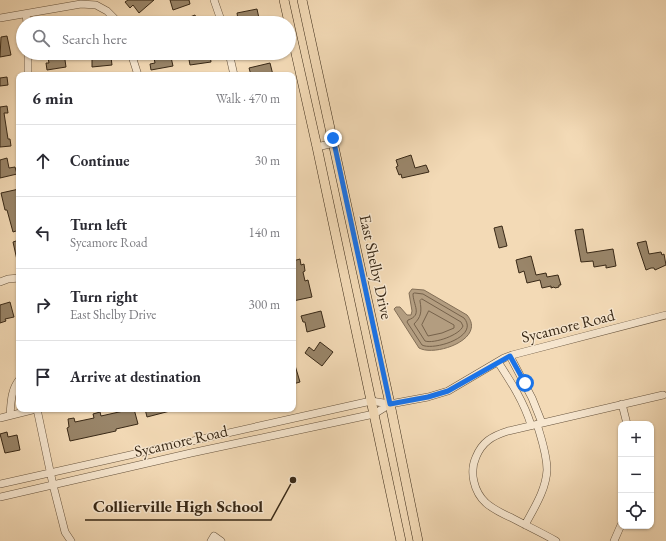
<!DOCTYPE html>
<meta charset="utf-8">
<style>
body{margin:0;font-family:"EB Garamond",serif;background:#f7f7f7;color:#2b2b33}
.controls{position:absolute;right:12px;bottom:12px;display:grid;overflow:hidden;border-radius:8px;box-shadow:0 1px 3px #0004}
.controls button{width:36px;height:36px;display:grid;place-items:center;padding:0;border:0;border-bottom:1px solid #e1e1e2;background:#fff;color:#2b2b33;font:20px sans-serif}
.stop{position:absolute;width:12px;height:12px;margin:-9px;border:3px solid #1a73e8;border-radius:50%;background:#fff}
.stop.end{background:#1a73e8;border-color:#fff;box-shadow:0 1px 4px #0008}
.list{margin:0;padding:0;list-style:none}
h2{display:flex;justify-content:space-between;align-items:center;height:52px;margin:0;padding:0 16px;font-size:17px}
h2 small{font-size:13px;font-weight:400;color:#7c7c81}
.list li{display:grid;grid-template-columns:26px 1fr auto;gap:12px;align-items:center;box-sizing:border-box;height:72px;padding:0 16px;border-top:1px solid #e1e1e2}
.list b{display:block;font-size:15px;white-space:nowrap}
.list p{margin:0;font-size:13px;white-space:nowrap;color:#7c7c81}
.list em{font-size:13px;font-style:normal;color:#7c7c81}
.icon{flex:none;width:22px;height:22px;fill:none;stroke:currentColor;stroke-width:2;stroke-linecap:round;stroke-linejoin:round}
.map{position:relative;flex:none;width:666px;height:541px;overflow:hidden}
.search{position:absolute;background:#fff;box-shadow:0 1px 3px #0004;left:16px;top:16px;width:280px;height:44px;display:flex;align-items:center;gap:10px;box-sizing:border-box;padding:0 14px;border-radius:22px;color:#7c7c81;font-size:15px}
.panel{position:absolute;background:#fff;box-shadow:0 1px 3px #0004;left:16px;top:72px;width:280px;height:340px;border-radius:8px}
.map>svg:first-child{display:block}
.water{fill:#b39d80;stroke:#826e56}
.lines{fill:none;stroke-linecap:round;stroke-linejoin:round}
.shore{stroke:#76624b;stroke-width:1}
.building{fill:#998569;stroke:#382816}
.minor-casing{stroke:#67543e;stroke-width:8}
.major-casing{stroke:#382816;stroke-width:10}
.minor{stroke:#f7e7d0;stroke-width:7}
.major{stroke:#f3dab6;stroke-width:9}
.route{stroke:#1a73e8;stroke-width:5}
.labels{text-anchor:middle;dominant-baseline:central;stroke-width:3;stroke-linejoin:round;paint-order:stroke}
.street-label{font-size:16px;fill:#382816;stroke:#f7e7d0}
.leader{fill:none;stroke:#382816;stroke-width:1.5}
.callout-dot{fill:#382816;stroke:#f7e7d0;stroke-width:1.5}
.callout-label{font-size:17px;text-anchor:middle;font-weight:bold;fill:#382816;stroke:#f7e7d0;stroke-width:3;stroke-linejoin:round;paint-order:stroke}
</style>
<div class="map">
<svg width="666" height="541" viewBox="0 0 666 541">
<rect width="100%" height="100%" fill="#f3dab6"/>
<filter id="stains"><feTurbulence type="fractalNoise" baseFrequency=".005" numOctaves="4"/><feColorMatrix values="0 0 0 0 .2 0 0 0 0 .09 0 0 0 0 .02 0 0 0 .5 -.17"/></filter>
<radialGradient id="worn" r=".72"><stop offset=".6" stop-color="#630" stop-opacity="0"/><stop offset="1" stop-color="#630" stop-opacity=".3"/></radialGradient>
<!-- water -->
<path class="water" d="M412,289L424,290L467,315C487,339 435,357 419,348L394,309L396,307H400L407,315H411L412,311L409,293Z"/>
<g class="lines">
<!-- shore -->
<path class="shore" d="M415,293L423,294L464,318C480,337 433,351 422,345L407,322L408,320C423,315 413,305 413,294Z
M422,299L461,322L463,326C460,335 434,344 425,341L414,324C421,317 422,312 420,301Z
M429,311L454,325V328L442,333L428,336L422,325Z"/>
</g>
<!-- building -->
<path class="building" d="M128,0H154L139,13L133,5L130,8L125,2Z
M170,0H189L190,4L173,10Z
M257,9L260,23H244L243,19L238,20L237,13Z
M195,15L197,20L194,21L195,23H175Z
M7,36L11,55L0,57L1,37Z
M47,53H64L66,67L47,70L46,63H49Z
M92,53H108V58L111,57L112,65L92,67Z
M153,53H170L173,66L151,70L150,64L155,63Z
M191,53H205V55H210L211,62L190,65L188,54Z
M270,63L273,75H256V73L251,75L249,68Z
M7,77L8,85L0,86V78Z
M7,106L8,113H4L8,139H10L11,146L0,147V107Z
M411,155L415,168L426,165L429,172L402,178L401,174L399,175L396,167L398,166L396,160Z
M7,158L9,168L15,167L17,174L0,178V160Z
M19,189V230L13,232L7,210H5L1,193Z
M502,226L507,246L499,248L494,228Z
M583,229L587,253L613,249L616,266L606,268V265L594,267L593,261L581,262L575,230Z
M19,240V260H17L13,242Z
M646,241L649,254L661,252L662,255L664,254L666,265L655,270L654,268H651L646,270L637,243Z
M531,256L536,275L546,273L547,277L558,275L561,285H559V287L555,288L554,287L551,288V286L542,288L540,280L527,283L524,271L519,273L516,260Z
M300,259L301,265L304,264L305,271L303,272L305,281L308,280L312,297L293,301V261Z
M10,302L14,317L5,319L6,321L0,323V305Z
M321,311L325,327L307,332L305,322H303L301,316Z
M320,342L333,352L322,366L305,353L309,347L314,351Z
M294,362L300,382L293,384V363Z
M127,409H134L138,424L116,429V431L70,441L67,428L69,427L68,419L74,418L75,422L94,418L93,414L100,412L101,416L128,410Z
M145,409H170V411L147,417Z
M7,432L8,437L17,435L20,450L5,453L0,434Z"/>
<g class="lines">
<defs>
<path id="minor" d="M214,0L222,23
M26,14L27,23
M0,18L81,4L96,5L107,11L119,23
M28,53V75
M131,53L138,75
M229,53L234,75
M317,147L334,143
M0,282L8,279L19,278
M510,356L532,398L542,423
M498,362C511,382 524,402 531,425
M622,404L627,424
M37,409L53,485L65,532L71,541
M10,415C11,403 11,390 19,380
M0,418L36,409
M0,484L371,401L390,404
M0,497L191,453L374,414L390,404L428,397L448,391L504,358L512,355L666,315
M525,525C534,508 546,490 547,470C547,454 541,438 537,424
M211,541L214,536L221,541
M556,541C542,533 527,526 512,518C503,514 493,509 486,503C474,492 469,472 476,457C482,442 492,436 508,431L663,395
M614,541L621,525"/>
<path id="major" d="M284,0L317,147L401,541
M302,0L390,404L418,541"/>
</defs>
<!-- minor casing -->
<use href="#minor" class="minor-casing"/>
<!-- major casing -->
<use href="#major" class="major-casing"/>
<!-- minor -->
<use href="#minor" class="minor"/>
<!-- major -->
<use href="#major" class="major"/>
</g>
<g class="lines">
<!-- route -->
<path class="route" d="M333,138L390,404L428,397L448,391L510,356L525,383"/>
</g>
<g class="labels">
<!-- street labels -->
<g class="street-label">
<text transform="translate(376 267) rotate(78)">East Shelby Drive</text>
<text transform="translate(568 326) rotate(-14)">Sycamore Road</text>
<text transform="translate(181 441) rotate(-13)">Sycamore Road</text>
</g>
</g>
<!-- callouts -->
<path class="leader" d="M293 480L271 520H85"/>
<circle class="callout-dot" cx="293" cy="480" r="4"/>
<g class="callout-label">
<text x="178" y="512">Collierville High School</text>
</g>
<rect width="100%" height="100%" filter="url(#stains)"/>
<rect width="100%" height="100%" fill="url(#worn)"/>
</svg>
<div class="controls">
<button>+</button>
<button>−</button>
<button><svg class="icon" aria-label="locate" viewBox="0 0 24 24"><circle cx="12" cy="12" r="6"/><path d="M12 2v4M12 18v4M2 12h4M18 12h4"/></svg></button>
</div>
<div class="stop" style="left:525px;top:383px"></div>
<div class="stop end" style="left:333px;top:138px"></div>
<div class="search"><svg class="icon" aria-label="search" viewBox="0 0 24 24"><circle cx="10" cy="10" r="6"/><path d="M15 15l6 6"/></svg>Search here</div>
<section class="panel">
<h2>6 min<small>Walk · 470 m</small></h2>
<ul class="list">
<li><svg class="icon" aria-label="ahead" viewBox="0 0 24 24"><path d="M12 20V5M6 11l6-6 6 6"/></svg><div><b>Continue</b></div><em>30 m</em></li>
<li><svg class="icon" aria-label="left" viewBox="0 0 24 24"><path d="M17 20v-9H6M10 6l-5 5 5 5"/></svg><div><b>Turn left</b><p>Sycamore Road</p></div><em>140 m</em></li>
<li><svg class="icon" aria-label="right" viewBox="0 0 24 24"><path d="M7 20v-9h11M14 6l5 5-5 5"/></svg><div><b>Turn right</b><p>East Shelby Drive</p></div><em>300 m</em></li>
<li><svg class="icon" aria-label="arrive" viewBox="0 0 24 24"><path d="M6 21V4h12l-3 4 3 4H6"/></svg><div><b>Arrive at destination</b></div></li>
</ul>
</section>
</div>
